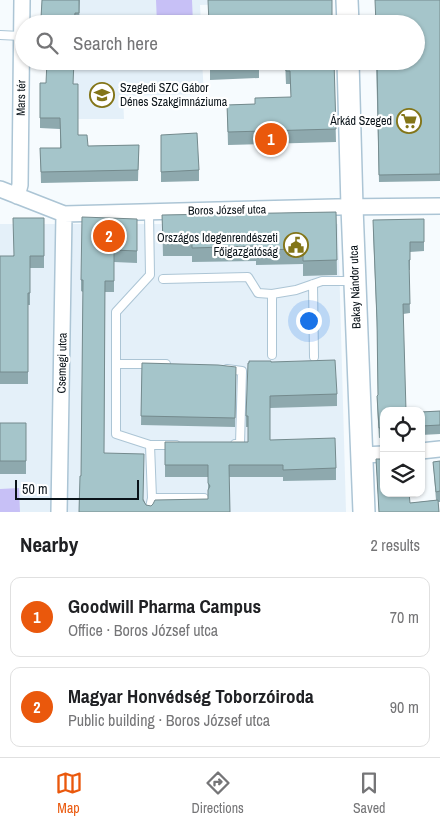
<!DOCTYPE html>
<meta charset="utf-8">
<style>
body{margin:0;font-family:"Archivo Narrow",sans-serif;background:#f2f2f2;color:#202124}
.controls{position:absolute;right:15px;bottom:15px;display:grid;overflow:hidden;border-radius:10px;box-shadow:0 1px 4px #0004}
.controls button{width:45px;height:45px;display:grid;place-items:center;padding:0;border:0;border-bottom:1px solid #e0e0e0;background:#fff;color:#202124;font:25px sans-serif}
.scale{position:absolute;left:15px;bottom:12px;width:124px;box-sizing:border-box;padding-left:5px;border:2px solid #0a1319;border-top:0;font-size:14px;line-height:18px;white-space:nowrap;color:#0a1319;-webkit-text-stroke:4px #fff;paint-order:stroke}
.you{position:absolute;left:308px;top:320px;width:18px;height:18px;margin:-12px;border:4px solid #fff;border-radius:50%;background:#1a73e8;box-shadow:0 0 0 8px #1a73e833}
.badge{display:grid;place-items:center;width:32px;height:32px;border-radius:50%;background:#ea580c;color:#fff;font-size:16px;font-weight:700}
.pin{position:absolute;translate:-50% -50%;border:2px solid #fff;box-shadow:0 1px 5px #0006}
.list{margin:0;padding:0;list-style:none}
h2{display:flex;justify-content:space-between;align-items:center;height:65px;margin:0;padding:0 20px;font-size:21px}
h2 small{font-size:16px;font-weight:400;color:#757577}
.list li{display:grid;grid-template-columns:32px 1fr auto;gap:15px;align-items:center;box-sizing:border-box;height:80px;margin:0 10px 10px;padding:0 10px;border:1px solid #e0e0e0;border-radius:10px}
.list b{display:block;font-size:19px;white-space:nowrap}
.list p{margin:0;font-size:16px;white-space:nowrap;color:#757577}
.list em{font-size:16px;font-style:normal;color:#757577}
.icon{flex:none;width:28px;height:28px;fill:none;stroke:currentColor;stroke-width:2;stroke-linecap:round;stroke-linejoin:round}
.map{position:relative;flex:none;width:440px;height:512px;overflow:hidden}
.search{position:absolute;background:#fff;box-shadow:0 1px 4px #0004;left:15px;right:15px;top:15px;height:55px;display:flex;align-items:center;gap:12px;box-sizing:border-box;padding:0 18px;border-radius:28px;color:#757577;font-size:19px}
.sheet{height:245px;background:#fff}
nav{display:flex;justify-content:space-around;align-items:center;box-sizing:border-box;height:70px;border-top:1px solid #e0e0e0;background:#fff;font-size:14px;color:#757577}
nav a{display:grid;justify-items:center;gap:2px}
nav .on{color:#ea580c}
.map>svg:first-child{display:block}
.built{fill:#e4f0f9}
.grass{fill:#c7c0f6}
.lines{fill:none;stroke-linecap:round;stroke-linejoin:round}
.lane-casing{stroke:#acc5d5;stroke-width:10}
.street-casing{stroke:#acc5d5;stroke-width:18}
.secondary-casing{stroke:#acc5d5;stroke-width:24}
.lane{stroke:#fff;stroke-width:8}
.street{stroke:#fff;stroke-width:15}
.secondary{stroke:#fff;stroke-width:21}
.wall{fill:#8ea9ae}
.building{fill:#a5c5ca;stroke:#748a8d}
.labels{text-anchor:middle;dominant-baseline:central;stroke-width:4.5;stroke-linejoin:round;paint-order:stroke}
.poi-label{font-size:12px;fill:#0a1319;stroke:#fff;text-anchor:end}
.street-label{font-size:12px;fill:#0a1319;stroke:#fff}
</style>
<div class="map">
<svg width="440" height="512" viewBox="0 0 440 512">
<rect width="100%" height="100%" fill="#f6fbfe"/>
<!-- built -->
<path class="built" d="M42,0H267V3L200,5L201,24H41Z
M47,61H202L204,94L123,96L124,119H78V129L40,128V93H46Z
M0,224H338L346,512H0Z"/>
<!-- grass -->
<path class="grass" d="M156,0H192L193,24H157Z
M19,488L20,512H0V489Z"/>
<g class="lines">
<defs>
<path id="lane" d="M0,35L21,36
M149,212L150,275L116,312V434L150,445L152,498L149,512
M163,279L248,277L258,293L272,294L296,290L322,281H353
M313,284L314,357
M272,294V355
M116,364H166
M227,369L242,371L240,444H235
M150,445H176
M152,498H204"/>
<path id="street" d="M0,189L64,214L336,207L440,206
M17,196L20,185L22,0
M421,451L440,449
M362,455L384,454
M59,512L64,214"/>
<path id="secondary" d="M347,0L348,24
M348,61L352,207L364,512"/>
</defs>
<!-- lane casing -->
<use href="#lane" class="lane-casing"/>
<!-- street casing -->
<use href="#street" class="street-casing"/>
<!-- secondary casing -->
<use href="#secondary" class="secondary-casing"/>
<!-- lane -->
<use href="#lane" class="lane"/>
<!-- street -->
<use href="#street" class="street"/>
<!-- secondary -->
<use href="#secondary" class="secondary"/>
</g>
<!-- wall -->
<path class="wall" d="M42,0H80L79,23L41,24Z
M440,0V181L379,182L376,61Z
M210,61H275L259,62V78L210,80Z
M285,61H334L336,142L228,145L227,105L255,104L291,97L290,84H286Z
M40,83L74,84L78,135L88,146L139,145L138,181L41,183L40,148H60V129L40,128Z
M161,135L199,170V181L161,182Z
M336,212L337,275L303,276V264L256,265V261L192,262V256H163L162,215Z
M44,218V268H30V305H28V384H0V256H13Z
M137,219V263L114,262V292H105L104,453L144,500L146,505L151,506L208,499V477H165V442H248V427H246V416L271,362L337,394V406L270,408V440L336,468V480L283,481V477H229L230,512H79L81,476L83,292L81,291V280Z
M424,219V251L410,252V270H409L410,313L403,314L384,411V437L379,438L377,405V396L378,395L377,330L373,230Z
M142,363L236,367L235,427L141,425Z
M440,411V434L421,435V412Z
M0,423H26V474H0Z
M376,459L410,503L436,500L433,462L440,461V502H438L439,512H379Z"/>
<!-- building -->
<path class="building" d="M42,0H79V13H75L74,24H47V18H41Z
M208,0H332V24H209Z
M375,0H440V174L379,175L377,61H416V24H376Z
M47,61H74L73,84H78V135H87L88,146L139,145L138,170L41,172L40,148H61L60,118H40V83H46Z
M210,61H259V65L210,67Z
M285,61H334L336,129L228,132L227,105L255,104V98L291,97L290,71H286Z
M197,133L199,170L161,172V135Z
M336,212L337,260L303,261V249L256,250V246L192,248V241L163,242L162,215Z
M82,217L137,219V251L114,250V281H105L104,453L144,454L143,500L146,505L151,506L153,504L155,500L208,499V490L210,486L208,483V465H165V442H248V416H246L248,363H249V361H271V362L335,360L337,394L270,396V440L335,438L336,468L283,470V465H229L230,512H79L80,476H81L83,280H81Z
M13,218H44V256H30V293H28V372H0V256H14Z
M424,219V242H410V260H409L410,304H403L406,411H384V428H379L377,396L378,395L377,321L373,220Z
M142,363L218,365L236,367L235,418L141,416Z
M440,411V425L421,426V412Z
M0,423H26V461H0Z
M376,459H384V493H409L410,503L438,500L439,512H379Z
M440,461V491L436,492L433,462Z"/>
<!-- icons -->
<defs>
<symbol id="school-ring" viewBox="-11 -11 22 22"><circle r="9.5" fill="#fff" stroke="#837518" stroke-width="1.5"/><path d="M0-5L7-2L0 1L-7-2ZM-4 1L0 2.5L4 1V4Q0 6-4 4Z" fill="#837518"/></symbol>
<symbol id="supermarket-ring" viewBox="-11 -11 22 22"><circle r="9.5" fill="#fff" stroke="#837518" stroke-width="1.5"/><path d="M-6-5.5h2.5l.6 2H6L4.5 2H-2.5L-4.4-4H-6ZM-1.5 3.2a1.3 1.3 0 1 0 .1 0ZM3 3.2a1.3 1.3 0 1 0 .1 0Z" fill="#837518"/></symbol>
<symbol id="civic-ring" viewBox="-11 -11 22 22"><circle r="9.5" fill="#fff" stroke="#837518" stroke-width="1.5"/><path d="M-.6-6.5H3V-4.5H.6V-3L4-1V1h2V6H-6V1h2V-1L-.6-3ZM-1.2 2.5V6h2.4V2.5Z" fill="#837518"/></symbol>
</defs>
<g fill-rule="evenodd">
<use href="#school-ring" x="88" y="81" width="28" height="28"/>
<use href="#supermarket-ring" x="395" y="107" width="28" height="28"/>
<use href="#civic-ring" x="282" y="231" width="28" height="28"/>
</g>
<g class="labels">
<!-- poi labels -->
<g class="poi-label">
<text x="120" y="88" text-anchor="start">Szegedi SZC Gábor<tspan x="120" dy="14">Dénes Szakgimnáziuma</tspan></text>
<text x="392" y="121">Árkád Szeged</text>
<text x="278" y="238">Országos Idegenrendészeti<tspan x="278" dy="14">Főigazgatóság</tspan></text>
</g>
<!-- street labels -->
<g class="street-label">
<text transform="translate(21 98) rotate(-89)">Mars tér</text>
<text transform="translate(227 210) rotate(-1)">Boros József utca</text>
<text transform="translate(355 287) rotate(-92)">Bakay Nándor utca</text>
<text transform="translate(62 363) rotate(-89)">Csemegi utca</text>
</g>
</g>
</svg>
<div class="controls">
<button><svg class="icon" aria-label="locate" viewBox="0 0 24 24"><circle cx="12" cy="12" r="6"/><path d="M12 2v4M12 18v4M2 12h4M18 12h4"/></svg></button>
<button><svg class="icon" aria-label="layers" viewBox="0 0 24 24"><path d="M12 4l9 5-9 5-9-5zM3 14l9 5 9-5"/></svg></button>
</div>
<div class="scale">50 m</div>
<div class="you"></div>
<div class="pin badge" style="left:271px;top:139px">1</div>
<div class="pin badge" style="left:109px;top:236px">2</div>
<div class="search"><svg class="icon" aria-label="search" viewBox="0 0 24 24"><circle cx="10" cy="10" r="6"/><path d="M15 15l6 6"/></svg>Search here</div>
</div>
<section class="sheet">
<h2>Nearby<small>2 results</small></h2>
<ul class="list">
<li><span class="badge">1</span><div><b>Goodwill Pharma Campus</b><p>Office · Boros József utca</p></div><em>70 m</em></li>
<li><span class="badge">2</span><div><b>Magyar Honvédség Toborzóiroda</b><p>Public building · Boros József utca</p></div><em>90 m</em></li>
</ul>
</section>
<nav>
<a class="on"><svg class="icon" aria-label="map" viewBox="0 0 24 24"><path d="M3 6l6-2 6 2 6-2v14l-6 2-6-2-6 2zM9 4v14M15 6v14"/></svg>Map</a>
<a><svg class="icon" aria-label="directions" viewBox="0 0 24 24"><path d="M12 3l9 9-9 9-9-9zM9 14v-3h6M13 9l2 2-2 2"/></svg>Directions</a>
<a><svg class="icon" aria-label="saved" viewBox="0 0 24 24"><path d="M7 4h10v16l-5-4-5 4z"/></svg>Saved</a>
</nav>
